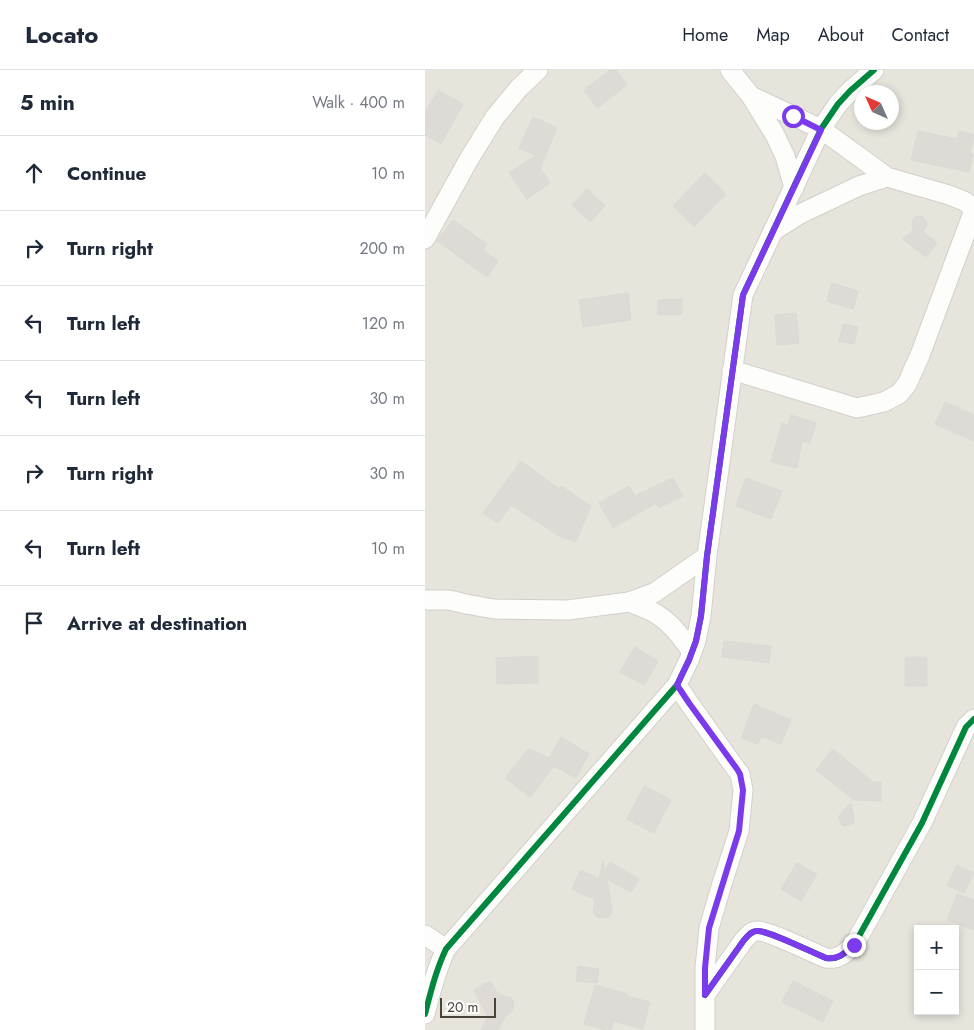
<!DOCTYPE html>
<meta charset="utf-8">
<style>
body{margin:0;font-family:Jost,sans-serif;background:#f6f6f7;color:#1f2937}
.controls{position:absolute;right:15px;bottom:15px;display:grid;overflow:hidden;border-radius:0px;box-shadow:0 2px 8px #0003}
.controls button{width:45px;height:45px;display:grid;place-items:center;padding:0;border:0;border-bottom:1px solid #e0e1e3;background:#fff;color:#1f2937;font:25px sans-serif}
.compass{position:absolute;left:429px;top:15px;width:45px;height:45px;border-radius:50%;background:#fff;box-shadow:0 2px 8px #0003;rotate:315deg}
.scale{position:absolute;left:15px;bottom:12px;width:56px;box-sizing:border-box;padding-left:5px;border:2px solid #4b4439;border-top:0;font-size:14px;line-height:18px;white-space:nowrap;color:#4b4439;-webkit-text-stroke:4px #fff;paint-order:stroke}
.stop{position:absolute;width:15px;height:15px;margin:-11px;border:4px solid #7c3aed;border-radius:50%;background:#fff}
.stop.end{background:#7c3aed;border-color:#fff;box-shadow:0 1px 5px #0008}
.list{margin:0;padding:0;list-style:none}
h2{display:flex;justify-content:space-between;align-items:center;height:65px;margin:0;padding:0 20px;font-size:21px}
h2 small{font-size:16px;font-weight:400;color:#747a83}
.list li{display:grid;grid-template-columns:32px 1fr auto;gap:15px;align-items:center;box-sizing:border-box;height:75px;padding:0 20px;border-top:1px solid #e0e1e3}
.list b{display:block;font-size:19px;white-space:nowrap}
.list em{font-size:16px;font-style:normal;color:#747a83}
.icon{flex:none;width:28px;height:28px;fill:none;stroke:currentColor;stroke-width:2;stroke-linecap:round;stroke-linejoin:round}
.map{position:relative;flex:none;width:549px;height:960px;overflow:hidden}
header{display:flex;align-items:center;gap:30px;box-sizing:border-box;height:70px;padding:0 25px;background:#fff;border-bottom:1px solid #e0e1e3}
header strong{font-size:24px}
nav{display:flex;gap:28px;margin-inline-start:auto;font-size:18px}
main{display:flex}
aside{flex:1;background:#fff}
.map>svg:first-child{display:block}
.residential{fill:#e7e4dc;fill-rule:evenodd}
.building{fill:#dedbd6;stroke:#dcd9d4}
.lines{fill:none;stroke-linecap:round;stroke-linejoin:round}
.street-casing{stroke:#d2d0cb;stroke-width:21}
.street{stroke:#fdfdfc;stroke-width:19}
.cycleway-casing{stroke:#fff;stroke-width:9}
.cycleway{stroke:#00873e;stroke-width:6}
.route{stroke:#7c3aed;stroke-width:6}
</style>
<header>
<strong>Locato</strong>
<nav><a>Home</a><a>Map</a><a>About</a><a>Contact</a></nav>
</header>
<main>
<aside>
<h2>5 min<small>Walk · 400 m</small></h2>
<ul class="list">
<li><svg class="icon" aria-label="ahead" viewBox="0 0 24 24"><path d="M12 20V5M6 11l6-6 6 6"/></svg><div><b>Continue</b></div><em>10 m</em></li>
<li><svg class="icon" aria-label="right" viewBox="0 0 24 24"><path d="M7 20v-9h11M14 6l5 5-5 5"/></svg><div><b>Turn right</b></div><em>200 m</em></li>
<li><svg class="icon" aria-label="left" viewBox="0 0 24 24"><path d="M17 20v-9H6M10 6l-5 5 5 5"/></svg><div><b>Turn left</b></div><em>120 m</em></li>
<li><svg class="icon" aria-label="left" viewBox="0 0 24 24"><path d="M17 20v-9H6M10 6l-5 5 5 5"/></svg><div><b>Turn left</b></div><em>30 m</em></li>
<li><svg class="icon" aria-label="right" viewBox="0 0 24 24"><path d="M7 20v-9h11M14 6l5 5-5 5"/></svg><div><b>Turn right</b></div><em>30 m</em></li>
<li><svg class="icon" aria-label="left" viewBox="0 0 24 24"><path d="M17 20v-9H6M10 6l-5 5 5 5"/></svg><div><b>Turn left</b></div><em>10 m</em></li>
<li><svg class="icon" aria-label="arrive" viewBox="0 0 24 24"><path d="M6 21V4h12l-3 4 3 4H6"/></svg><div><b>Arrive at destination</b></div></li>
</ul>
</aside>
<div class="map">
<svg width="549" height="960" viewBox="0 0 549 960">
<rect width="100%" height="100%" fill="#f4f2ee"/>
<!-- residential -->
<path class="residential" d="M0,0H549V960H0ZM437,22H467V52H437ZM493,859H530V941H493Z"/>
<!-- building -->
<path class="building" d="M185,0H191L202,15L172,38L159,20Z
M13,20L38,34L16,74L0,65V43Z
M108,47L132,58L115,98L125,113L102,129L84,103L111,85L94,78Z
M493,61L532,69L534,61L549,65L545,83L548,84L544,102L486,90Z
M280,103L301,124L269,157L248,136Z
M162,119L180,136L165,152L147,135Z
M493,146L498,147L501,150L502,155L498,162L512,173L501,187L478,169L488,160L487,152L489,148Z
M28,150L62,174L58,180L73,191L62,207L12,171Z
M407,213L433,221L428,239L402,231Z
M203,223L206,250L158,257L154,230Z
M257,229V244L233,245V230Z
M371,243L374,273L352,275L350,245Z
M418,254L433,257L429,274L414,271Z
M520,332L549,345V371L510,354Z
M366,345L391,353L385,373L377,371L372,398L346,392L357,353L363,355Z
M96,391L134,419L136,416L166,436L151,472L134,466L86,435L73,453L58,443Z
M248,408L258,426L234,438L231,433L188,458L174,433L204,416L210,426Z
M321,408L357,421L346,449L311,436Z
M299,571L346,576L344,593L297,587Z
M210,577L233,591L219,615L195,602Z
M113,586V613L72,614L71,588Z
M480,587H502V616H480Z
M329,634L366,650L356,674L336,666L333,674L316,668Z
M136,667L164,684L151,708L129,696L105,727L80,708L103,679L124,688Z
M408,679L448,712H456V731L429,730L391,700Z
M219,716L246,730L229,763L202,749Z
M426,733L429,748V752L422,756L417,755L415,752L414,748L415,744Z
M178,791L180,801L185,792L214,809L206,822L182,809L187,841L184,847L178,848L172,847L168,842L170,830L147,819L156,800L174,809Z
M372,793L392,804L376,831L356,819Z
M532,795L549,803L539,823L522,815Z
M532,824L549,830V860L522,850Z
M153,896L174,899L172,913L151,911Z
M65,911L73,924L86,928L88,930L89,936L86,942L81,946L73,960H56L63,947L49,920Z
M368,911L408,931L398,952L357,932Z
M170,915L202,924L201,926L225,932L218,959L189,951L186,960H181L159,954Z"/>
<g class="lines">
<defs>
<path id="street" d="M305,0L326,26L396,59L462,107L524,125L539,131L549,138
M326,26L350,65L360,86L369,118
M348,161L375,144L434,116L462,107
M0,169L44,89L70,47L94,18L113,0
M307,300L432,338L459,332L474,324L482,314L495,285L549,140
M0,530H24L41,534L69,539L143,540L204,532L229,523L282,486
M204,532C211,535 219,537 226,541C244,550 255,565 267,582
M252,615L264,633L311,699L315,704L318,720L314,761L296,817L284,858L280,898V960
M0,865L21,879
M280,925L319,870C323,866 326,861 332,861C343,860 388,883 401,888C414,890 420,883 429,875L497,753L541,657L549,649
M0,944C6,921 11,900 21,879L252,615L264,590L271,571L276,546L282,486L318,225L396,59L413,34L425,21L449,0"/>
</defs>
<!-- street casing -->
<use href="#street" class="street-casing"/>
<!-- street -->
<use href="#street" class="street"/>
<defs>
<path id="cycleway" d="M280,925L319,870C323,866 326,861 332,861C343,860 388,883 401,888C414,890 420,883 429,875L497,753L541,657L549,649
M0,944C6,921 11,900 21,879L252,615L264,590L271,571L276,546L282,486L318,225L396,59L413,34L425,21L449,0"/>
</defs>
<!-- cycleway casing -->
<use href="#cycleway" class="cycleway-casing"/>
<!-- cycleway -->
<use href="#cycleway" class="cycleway"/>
</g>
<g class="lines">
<!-- route -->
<path class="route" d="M368,46L396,60L318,225L282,486L276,546L271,571L264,590L252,615L264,633L312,699L315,704L318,720L314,761L284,858L280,898V925L319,870C323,866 326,861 332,861C343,860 388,883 401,888C413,890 420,883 429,875"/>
</g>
</svg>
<div class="controls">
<button>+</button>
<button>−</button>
</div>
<svg class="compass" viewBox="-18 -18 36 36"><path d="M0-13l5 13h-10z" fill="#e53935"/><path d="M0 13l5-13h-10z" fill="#747a83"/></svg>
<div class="scale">20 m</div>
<div class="stop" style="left:368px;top:46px"></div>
<div class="stop end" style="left:429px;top:875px"></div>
</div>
</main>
